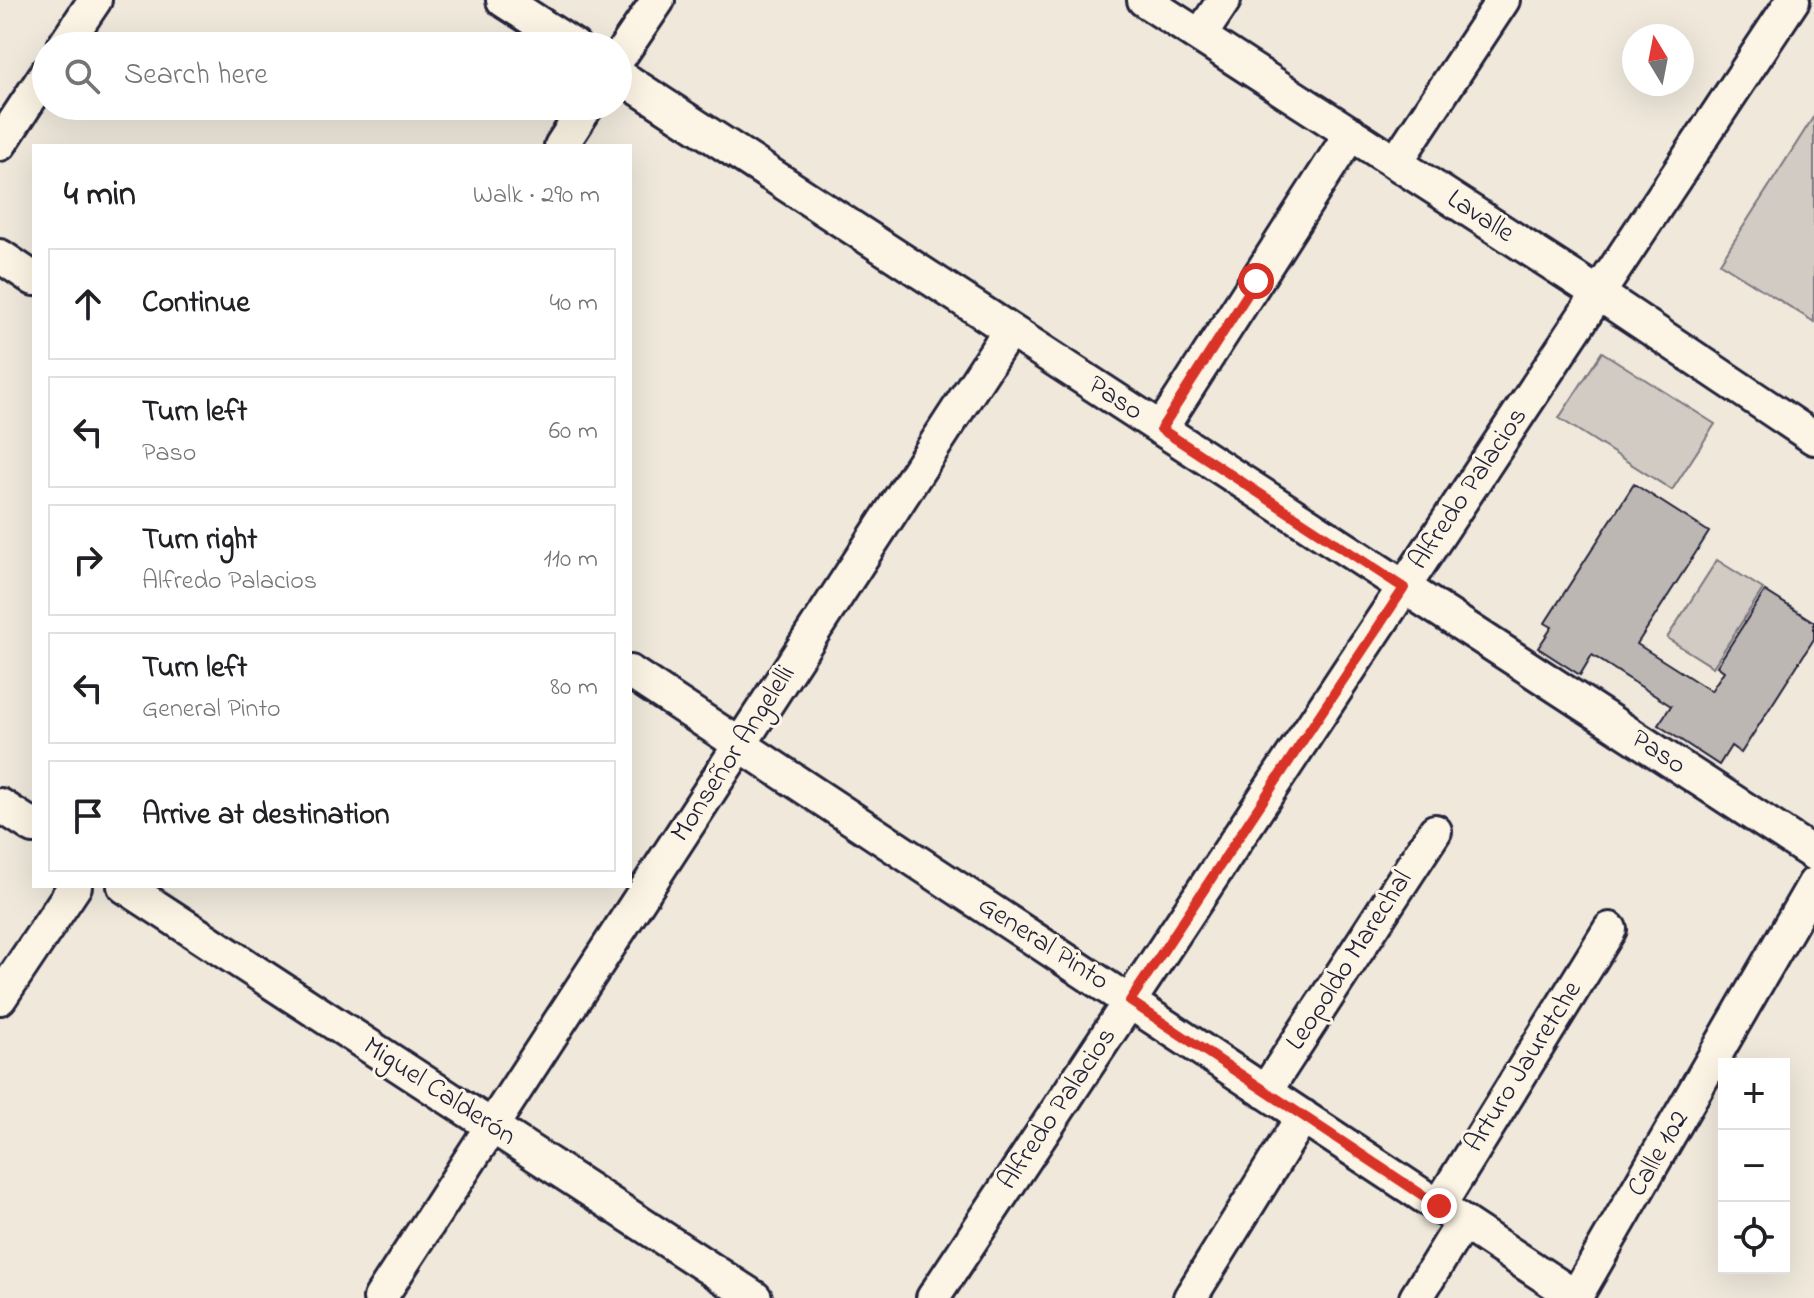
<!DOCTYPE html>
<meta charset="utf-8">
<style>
body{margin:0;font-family:"Indie Flower",sans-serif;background:#f2f2f2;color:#202124}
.controls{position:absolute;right:24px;bottom:24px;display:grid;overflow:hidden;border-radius:0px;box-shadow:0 8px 32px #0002}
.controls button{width:72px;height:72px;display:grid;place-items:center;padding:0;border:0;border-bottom:2px solid #e0e0e0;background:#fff;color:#202124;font:40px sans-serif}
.compass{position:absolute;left:1622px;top:24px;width:72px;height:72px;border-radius:50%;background:#fff;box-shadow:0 8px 32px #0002;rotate:350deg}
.stop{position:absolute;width:24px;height:24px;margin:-18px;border:6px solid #d93025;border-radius:50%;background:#fff}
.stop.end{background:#d93025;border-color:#fff;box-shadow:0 2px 8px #0008}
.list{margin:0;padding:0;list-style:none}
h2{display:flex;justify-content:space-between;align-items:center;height:104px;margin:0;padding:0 32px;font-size:34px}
h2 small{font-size:26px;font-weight:400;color:#757577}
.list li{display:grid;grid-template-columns:52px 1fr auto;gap:24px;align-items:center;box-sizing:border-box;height:112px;margin:0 16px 16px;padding:0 16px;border:2px solid #e0e0e0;border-radius:0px}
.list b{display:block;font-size:30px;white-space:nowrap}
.list p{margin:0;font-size:26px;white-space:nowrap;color:#757577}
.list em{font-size:26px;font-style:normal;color:#757577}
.icon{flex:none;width:44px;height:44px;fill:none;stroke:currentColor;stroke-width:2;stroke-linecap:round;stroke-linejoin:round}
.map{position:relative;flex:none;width:1814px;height:1298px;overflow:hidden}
.search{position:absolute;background:#fff;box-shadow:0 8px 32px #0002;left:32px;top:32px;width:600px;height:88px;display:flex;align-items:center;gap:20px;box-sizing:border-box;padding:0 28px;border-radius:44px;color:#757577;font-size:30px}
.panel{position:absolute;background:#fff;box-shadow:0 8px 32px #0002;left:32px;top:144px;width:600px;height:744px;border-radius:0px}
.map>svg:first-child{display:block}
.green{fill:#d1cbc3;stroke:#7a767f;stroke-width:2}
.building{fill:#bcb7b3;stroke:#22223b;stroke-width:2}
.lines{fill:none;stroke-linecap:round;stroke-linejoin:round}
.minor-casing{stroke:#22223b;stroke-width:38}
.minor{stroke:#fcf5e5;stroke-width:32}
.route{stroke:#d93025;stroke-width:10}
.labels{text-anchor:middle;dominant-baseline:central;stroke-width:6;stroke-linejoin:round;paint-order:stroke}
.street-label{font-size:28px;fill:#22223b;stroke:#fcf5e5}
</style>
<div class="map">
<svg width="1814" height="1298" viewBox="0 0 1814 1298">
<rect width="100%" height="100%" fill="#efe8db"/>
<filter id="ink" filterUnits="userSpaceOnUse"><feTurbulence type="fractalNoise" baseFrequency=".0125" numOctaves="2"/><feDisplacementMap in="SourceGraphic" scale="16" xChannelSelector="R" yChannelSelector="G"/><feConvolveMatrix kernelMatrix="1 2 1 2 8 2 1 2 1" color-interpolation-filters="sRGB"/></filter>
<g filter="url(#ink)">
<!-- green -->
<path class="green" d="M1814,116V322L1720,263Z
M1602,352L1715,424L1672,490L1559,418Z
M1717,560L1763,589L1713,667L1667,638Z"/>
<!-- building -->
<path class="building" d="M1634,484L1709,532L1637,644L1711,691L1724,671L1717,666L1765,591L1814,622V639L1741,753L1731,746L1719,765L1658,725L1671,706L1592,655L1580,675L1538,648L1552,627L1545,623Z"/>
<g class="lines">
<defs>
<path id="minor" d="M503,0L574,46
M1144,0L1599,294L1814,438
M1200,36L1224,0
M64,46L95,0
M618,59L658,0
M618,75L1814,854
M0,144L46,74
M561,146L587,106
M1396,162L1503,0
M0,256L34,279
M1161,429L1351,133
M630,672L1576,1297
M0,805L34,827
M124,886L755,1298
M0,998L75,886
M1265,1092L1435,831
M1439,1206L1610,929
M380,1298L1009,331
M933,1298L1793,0
M1190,1298L1303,1116
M1416,1298L1463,1222
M1575,1298L1814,884"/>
</defs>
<!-- minor casing -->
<use href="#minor" class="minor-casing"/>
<!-- minor -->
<use href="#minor" class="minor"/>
</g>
</g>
<g class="lines" filter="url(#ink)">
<!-- route -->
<path class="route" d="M1256,281L1161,429L1404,588L1130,1001L1439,1206"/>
</g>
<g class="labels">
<!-- street labels -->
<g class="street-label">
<text transform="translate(1480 217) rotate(33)">Lavalle</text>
<text transform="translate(1115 399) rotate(33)">Paso</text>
<text transform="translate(1469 489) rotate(-56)">Alfredo Palacios</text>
<text transform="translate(1658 753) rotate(33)">Paso</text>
<text transform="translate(734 754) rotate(-57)">Monseñor Angelelli</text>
<text transform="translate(1043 944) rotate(33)">General Pinto</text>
<text transform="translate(1350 961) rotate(-57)">Leopoldo Marechal</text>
<text transform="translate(1524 1067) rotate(-58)">Arturo Jauretche</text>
<text transform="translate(439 1092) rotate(33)">Miguel Calderón</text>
<text transform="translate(1058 1109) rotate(-56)">Alfredo Palacios</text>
<text transform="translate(1659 1154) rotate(-60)">Calle 102</text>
</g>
</g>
</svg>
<div class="controls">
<button>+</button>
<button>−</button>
<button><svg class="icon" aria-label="locate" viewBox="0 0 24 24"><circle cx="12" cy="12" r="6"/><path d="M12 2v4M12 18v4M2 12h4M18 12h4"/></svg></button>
</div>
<svg class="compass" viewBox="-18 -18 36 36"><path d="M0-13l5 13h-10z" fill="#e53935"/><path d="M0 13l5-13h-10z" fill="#757577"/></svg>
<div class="stop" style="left:1256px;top:281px"></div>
<div class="stop end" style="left:1439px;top:1206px"></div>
<div class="search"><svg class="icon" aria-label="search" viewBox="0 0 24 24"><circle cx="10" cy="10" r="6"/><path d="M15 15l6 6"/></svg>Search here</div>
<section class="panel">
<h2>4 min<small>Walk · 290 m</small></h2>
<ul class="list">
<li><svg class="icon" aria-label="ahead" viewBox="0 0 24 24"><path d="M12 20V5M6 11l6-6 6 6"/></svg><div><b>Continue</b></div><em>40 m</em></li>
<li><svg class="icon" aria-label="left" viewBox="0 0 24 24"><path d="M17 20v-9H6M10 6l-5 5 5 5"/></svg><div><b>Turn left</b><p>Paso</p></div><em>60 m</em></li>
<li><svg class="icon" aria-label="right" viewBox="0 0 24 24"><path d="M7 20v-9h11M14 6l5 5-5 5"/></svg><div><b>Turn right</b><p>Alfredo Palacios</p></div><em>110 m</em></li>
<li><svg class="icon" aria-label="left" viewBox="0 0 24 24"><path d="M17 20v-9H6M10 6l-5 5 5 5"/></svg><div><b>Turn left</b><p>General Pinto</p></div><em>80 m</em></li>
<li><svg class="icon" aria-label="arrive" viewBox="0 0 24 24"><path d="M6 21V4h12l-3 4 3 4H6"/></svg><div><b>Arrive at destination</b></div></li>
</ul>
</section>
</div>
